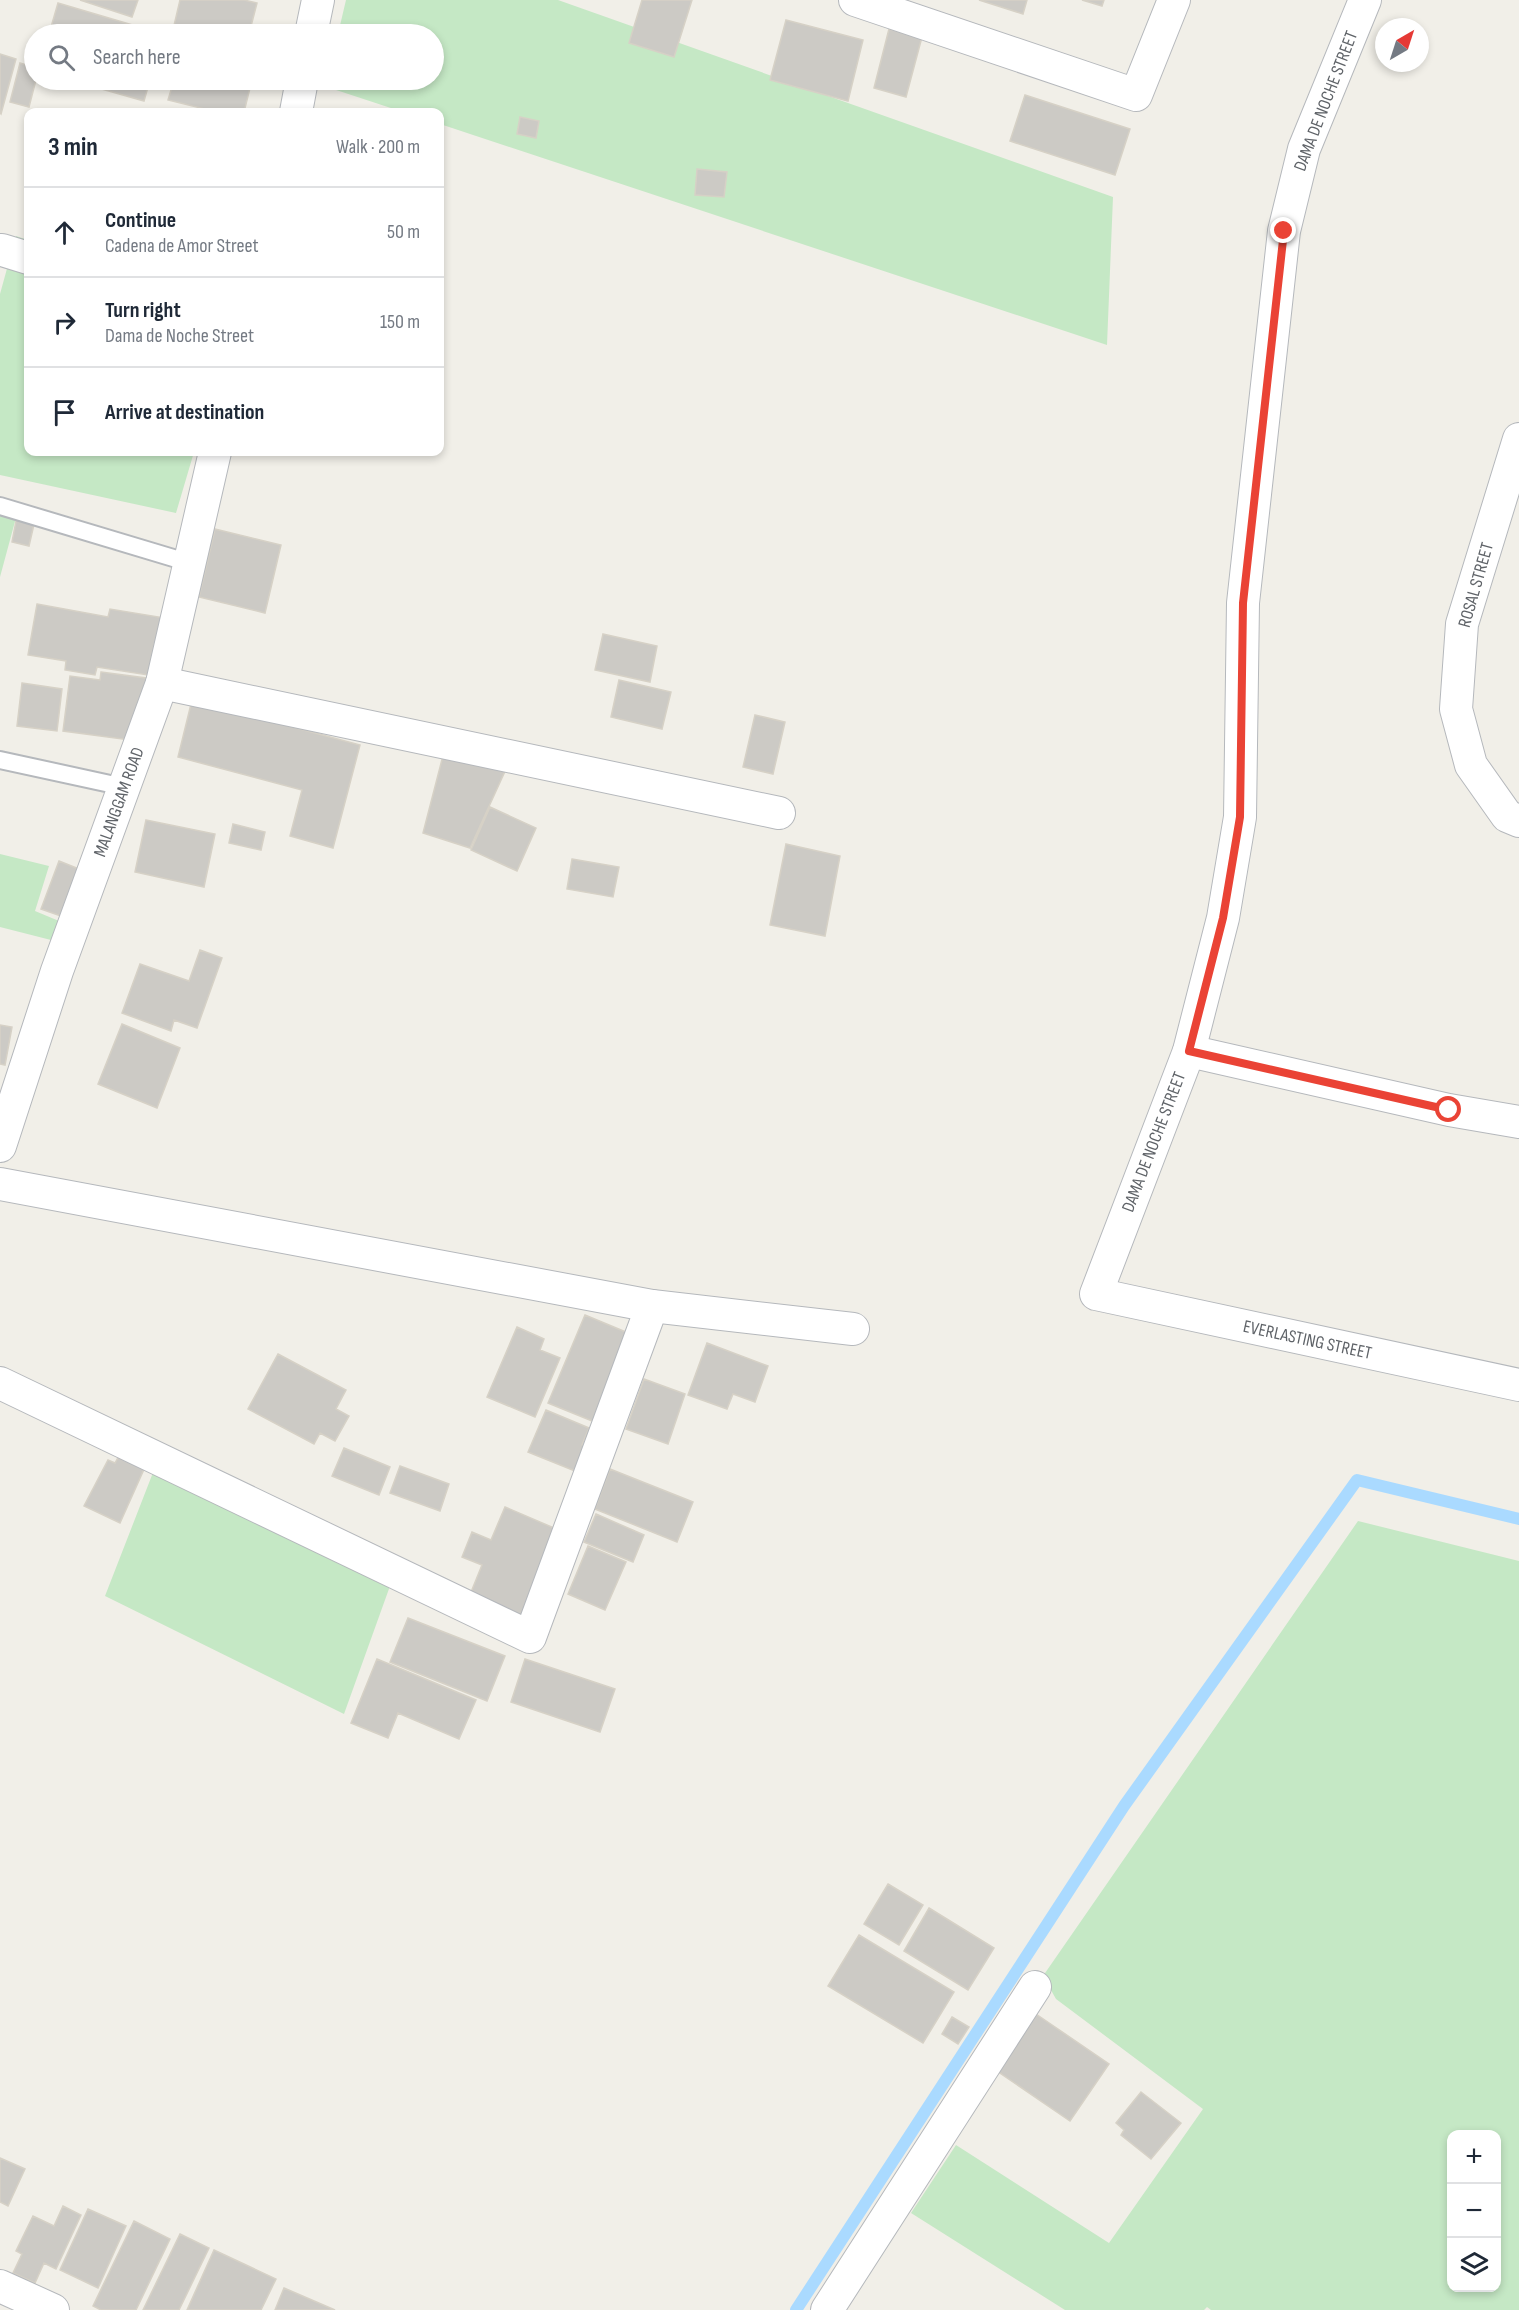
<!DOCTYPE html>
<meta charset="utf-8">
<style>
body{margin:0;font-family:"Sofia Sans Condensed",sans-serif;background:#f6f6f7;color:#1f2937}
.controls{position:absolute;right:18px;bottom:18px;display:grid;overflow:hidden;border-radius:12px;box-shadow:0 3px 9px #0003}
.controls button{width:54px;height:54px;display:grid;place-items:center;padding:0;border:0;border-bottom:2px solid #e0e1e3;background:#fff;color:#1f2937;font:30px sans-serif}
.compass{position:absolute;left:1375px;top:18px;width:54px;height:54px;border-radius:50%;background:#fff;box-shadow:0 3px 9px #0003;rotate:39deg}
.stop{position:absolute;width:18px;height:18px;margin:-14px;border:4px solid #ea4335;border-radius:50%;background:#fff}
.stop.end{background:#ea4335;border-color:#fff;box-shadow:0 2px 6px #0008}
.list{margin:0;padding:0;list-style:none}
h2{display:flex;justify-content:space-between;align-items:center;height:78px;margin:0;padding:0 24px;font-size:26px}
h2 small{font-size:20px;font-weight:400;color:#747a83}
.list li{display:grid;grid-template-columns:39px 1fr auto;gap:18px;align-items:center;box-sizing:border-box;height:90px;padding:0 24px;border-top:2px solid #e0e1e3}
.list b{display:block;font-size:22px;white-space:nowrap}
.list p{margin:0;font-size:20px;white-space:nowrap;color:#747a83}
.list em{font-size:20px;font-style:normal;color:#747a83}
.icon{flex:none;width:33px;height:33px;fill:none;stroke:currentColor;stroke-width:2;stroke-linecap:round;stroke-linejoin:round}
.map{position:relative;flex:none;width:1519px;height:2310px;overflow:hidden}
.search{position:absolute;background:#fff;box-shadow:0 3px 9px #0003;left:24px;top:24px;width:420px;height:66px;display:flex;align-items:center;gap:15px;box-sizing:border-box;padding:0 21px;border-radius:33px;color:#747a83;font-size:22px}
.panel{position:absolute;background:#fff;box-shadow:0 3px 9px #0003;left:24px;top:108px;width:420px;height:348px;border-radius:12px}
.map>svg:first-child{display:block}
.green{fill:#c5e8c5;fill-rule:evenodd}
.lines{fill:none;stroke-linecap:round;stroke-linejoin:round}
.stream{stroke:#aadaff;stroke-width:12}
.building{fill:#cccac5;stroke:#d6d1c6;stroke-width:1.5}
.lane-casing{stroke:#b5b8bc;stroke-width:20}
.street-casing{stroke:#b5b8bc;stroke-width:34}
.lane{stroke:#fff;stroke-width:16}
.street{stroke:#fff;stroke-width:32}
.route{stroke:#ea4335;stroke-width:8}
.labels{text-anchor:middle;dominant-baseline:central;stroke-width:4.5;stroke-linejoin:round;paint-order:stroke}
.street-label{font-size:18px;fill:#5f6368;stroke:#fff}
</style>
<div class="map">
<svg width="1519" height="2310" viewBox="0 0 1519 2310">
<rect width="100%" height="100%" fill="#f1efe8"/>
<!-- green -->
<path class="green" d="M346,0H558L1113,197L1107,345L440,124V112H403L327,87L328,80H434V34H338Z
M16,236L28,240V452H194L176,513L0,475V294Z
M0,509L17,514L0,577Z
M0,854L49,866L35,911L59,921L51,940L0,927Z
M154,1470L390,1586L344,1714L105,1596Z
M1358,1521L1519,1561V2310H1211L1207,2307L1204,2310H1065L911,2213L956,2145L1109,2243L1203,2109L1056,1999L1043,1976ZM1452,2134H1496V2288H1452Z"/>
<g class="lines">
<!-- stream -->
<path class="stream" d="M796,2310L1124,1806L1357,1480L1519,1519"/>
</g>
<!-- building -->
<path class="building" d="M80,0H138L132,17Z
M180,0H244L257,3L249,34H172Z
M642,0H692L674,57L629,43Z
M979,0H1027L1023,14Z
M1082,0H1104L1102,6Z
M58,3L163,34H49Z
M786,20L863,40L848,101L770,80Z
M889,29L922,37L906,97L874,88Z
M0,54L16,59L1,114L0,113Z
M20,63L34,67L36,80L29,107L10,102Z
M70,80H150L144,101Z
M174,80H252L244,112H217L168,100Z
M1025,95L1130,129L1115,175L1010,141Z
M520,117L539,121L536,138L517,134Z
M697,169L727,172L724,197L695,195Z
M17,516L35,520L29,546L12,542Z
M215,529L281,545L265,613L199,597Z
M37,604L108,617L110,609L165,618L160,645L154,644L148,675L97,667L95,675L65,670L66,661L28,655Z
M603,634L657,646L650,682L595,670Z
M101,672L146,678L142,713L130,740L63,731L70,676L100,680Z
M619,680L671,692L662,729L611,717Z
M22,683L62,689L57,731L17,726Z
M192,700L360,745L333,848L290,836L302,790L178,757Z
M755,715L785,722L773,774L743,767Z
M446,744L507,767L470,848L423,833Z
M490,807L536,828L517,871L471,850Z
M146,820L215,834L204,887L135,872Z
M233,824L265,832L261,850L229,843Z
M786,844L840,856L825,936L770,925Z
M572,859L619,867L613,897L567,889Z
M59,861L79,869L61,916L41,909Z
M200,950L222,958L197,1028L174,1020L171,1031L122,1013L140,964L189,981Z
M122,1024L180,1048L157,1108L98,1084Z
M0,1025L12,1027L5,1065L0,1064Z
M585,1315L633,1335L597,1423L548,1403Z
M517,1327L544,1339L540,1350L560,1358L535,1417L487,1397Z
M707,1343L768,1366L755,1402L733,1394L727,1409L688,1395Z
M278,1354L346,1390L336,1409L349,1416L335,1441L320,1433L314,1444L248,1409Z
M644,1379L685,1394L668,1444L626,1429Z
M546,1410L589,1428L582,1445L589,1449L580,1473L528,1452Z
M344,1448L390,1467L379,1495L332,1476Z
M120,1454L145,1467L120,1523L84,1506L108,1460L115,1463Z
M400,1466L449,1484L440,1511L390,1493Z
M610,1469L693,1502L677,1542L595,1509Z
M505,1507L561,1531L524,1620L469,1597L482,1565L462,1557L472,1532L491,1540Z
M596,1514L644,1535L633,1562L584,1542Z
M588,1546L626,1562L605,1610L568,1594Z
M408,1618L505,1656L487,1701L390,1662Z
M377,1659L476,1700L459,1739L398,1713L388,1738L351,1723Z
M525,1659L615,1689L600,1732L511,1702Z
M888,1884L923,1905L899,1945L864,1924Z
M929,1908L994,1948L968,1990L904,1951Z
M859,1935L954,1992L923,2043L828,1986Z
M1036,2014L1109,2064L1070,2121L997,2071Z
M952,2017L969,2027L958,2044L942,2034Z
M1141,2092L1181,2123L1151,2159L1121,2135L1124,2130L1116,2123Z
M0,2158L25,2169L8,2206L0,2202Z
M63,2206L81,2215L56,2269L44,2263L35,2283L13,2273L22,2254L16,2251L33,2216L54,2226Z
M88,2209L126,2226L98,2288L60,2270Z
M134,2221L170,2239L136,2310H101L93,2306Z
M180,2234L209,2248L179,2310H143Z
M214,2250L276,2279L261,2310H187Z
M284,2288L335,2310H275Z"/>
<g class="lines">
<defs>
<path id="lane" d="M0,506L190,563
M0,760L124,787"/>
<g id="street">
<path d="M855,0L1136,95L1174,0"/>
<path id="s1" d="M1365,0L1304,149L1284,231L1243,603L1240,817L1223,918L1189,1051L1096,1294L1519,1385"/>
<path d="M311,34L318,0"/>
<path d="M296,112L302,80"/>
<path d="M2,250L28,258"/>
<path d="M1519,439L1462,624L1456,709L1471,765L1507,816L1519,821"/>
<path d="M162,683L779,813"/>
<path d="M1189,1051L1449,1110L1519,1122"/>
<path id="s2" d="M0,1146L57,971L162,683L215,452"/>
<path d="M0,1184L652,1306L853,1329"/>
<path d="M0,1383L530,1637L652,1306"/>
<path d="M0,2286L53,2310"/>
<path d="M827,2310L1035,1987"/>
</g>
</defs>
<!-- lane casing -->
<use href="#lane" class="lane-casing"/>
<!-- street casing -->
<use href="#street" class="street-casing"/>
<!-- lane -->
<use href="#lane" class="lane"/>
<!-- street -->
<use href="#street" class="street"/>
</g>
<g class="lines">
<!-- route -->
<path class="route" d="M1284,231L1243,603L1240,817L1223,918L1189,1051L1449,1110"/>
</g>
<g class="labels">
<!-- street labels -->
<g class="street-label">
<text transform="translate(1326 101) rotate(-69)">DAMA DE NOCHE STREET</text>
<text transform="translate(1476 585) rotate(-74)">ROSAL STREET</text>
<text stroke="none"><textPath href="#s2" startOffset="364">MALANGGAM ROAD</textPath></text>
<text transform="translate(1154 1142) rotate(-69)">DAMA DE NOCHE STREET</text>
<text stroke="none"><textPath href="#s1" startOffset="1550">EVERLASTING STREET</textPath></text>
</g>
</g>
</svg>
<div class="controls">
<button>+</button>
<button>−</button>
<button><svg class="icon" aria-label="layers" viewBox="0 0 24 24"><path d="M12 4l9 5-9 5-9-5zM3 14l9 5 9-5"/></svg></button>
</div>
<svg class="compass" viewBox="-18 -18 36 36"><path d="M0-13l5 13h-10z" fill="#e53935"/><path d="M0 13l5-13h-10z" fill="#747a83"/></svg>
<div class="stop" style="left:1449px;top:1110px"></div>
<div class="stop end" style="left:1284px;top:231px"></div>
<div class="search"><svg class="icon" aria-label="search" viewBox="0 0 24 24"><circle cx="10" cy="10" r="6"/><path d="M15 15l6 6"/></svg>Search here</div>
<section class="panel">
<h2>3 min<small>Walk · 200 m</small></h2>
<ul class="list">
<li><svg class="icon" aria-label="ahead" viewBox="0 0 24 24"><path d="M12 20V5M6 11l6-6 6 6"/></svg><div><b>Continue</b><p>Cadena de Amor Street</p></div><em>50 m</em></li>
<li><svg class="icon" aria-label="right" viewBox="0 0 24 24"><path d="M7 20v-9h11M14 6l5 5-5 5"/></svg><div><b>Turn right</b><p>Dama de Noche Street</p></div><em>150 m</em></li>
<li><svg class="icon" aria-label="arrive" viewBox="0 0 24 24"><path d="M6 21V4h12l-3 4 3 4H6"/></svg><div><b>Arrive at destination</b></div></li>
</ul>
</section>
</div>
